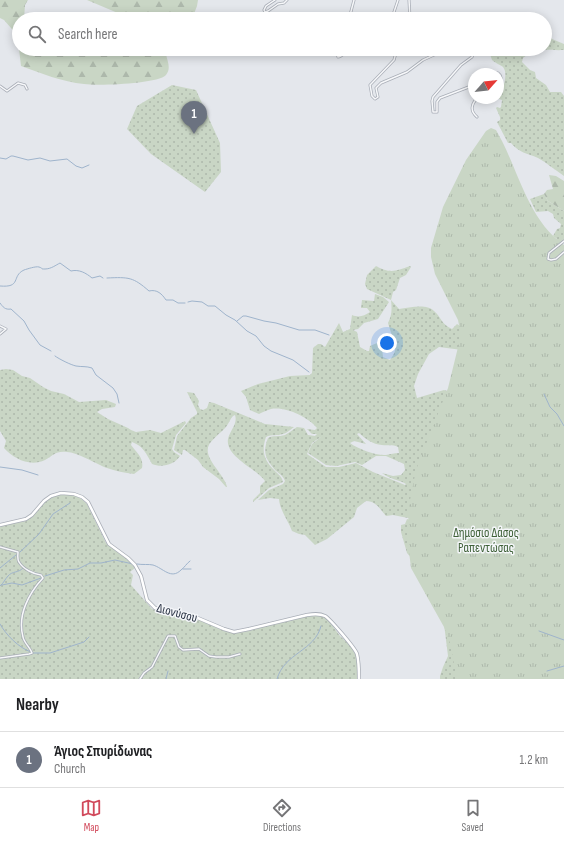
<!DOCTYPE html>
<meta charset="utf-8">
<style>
body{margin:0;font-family:"Sofia Sans Condensed",sans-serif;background:#f6f6f6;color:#202124}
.compass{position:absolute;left:468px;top:68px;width:36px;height:36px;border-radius:50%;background:#fff;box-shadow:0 2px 10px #0003;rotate:63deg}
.you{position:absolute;left:387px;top:343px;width:14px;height:14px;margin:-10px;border:3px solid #fff;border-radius:50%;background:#1a73e8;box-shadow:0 0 0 6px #1a73e833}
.badge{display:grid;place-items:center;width:26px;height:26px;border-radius:50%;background:#d1495b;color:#fff;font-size:13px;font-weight:700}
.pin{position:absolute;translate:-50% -33px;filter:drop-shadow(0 1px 2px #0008)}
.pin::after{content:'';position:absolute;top:21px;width:14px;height:12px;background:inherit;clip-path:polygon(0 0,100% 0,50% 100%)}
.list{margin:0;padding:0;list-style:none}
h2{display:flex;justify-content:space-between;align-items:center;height:52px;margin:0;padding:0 16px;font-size:17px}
h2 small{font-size:13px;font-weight:400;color:#757577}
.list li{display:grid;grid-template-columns:26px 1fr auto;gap:12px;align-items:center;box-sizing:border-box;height:56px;padding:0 16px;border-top:1px solid #e0e0e0}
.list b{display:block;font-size:15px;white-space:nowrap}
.list p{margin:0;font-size:13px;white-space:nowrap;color:#757577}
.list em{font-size:13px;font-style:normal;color:#757577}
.icon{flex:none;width:22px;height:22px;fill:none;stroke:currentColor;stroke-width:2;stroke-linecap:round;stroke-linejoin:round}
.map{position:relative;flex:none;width:564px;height:679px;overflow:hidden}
.search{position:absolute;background:#fff;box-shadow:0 2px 10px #0003;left:12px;right:12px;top:12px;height:44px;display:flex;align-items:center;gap:10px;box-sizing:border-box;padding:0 14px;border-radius:22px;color:#757577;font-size:15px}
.sheet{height:108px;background:#fff}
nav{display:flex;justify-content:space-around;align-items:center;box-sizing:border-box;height:56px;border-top:1px solid #e0e0e0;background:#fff;font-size:11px;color:#757577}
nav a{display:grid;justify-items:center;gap:2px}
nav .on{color:#d1495b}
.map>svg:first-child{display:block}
.grass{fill:url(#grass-dots);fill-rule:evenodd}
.forest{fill:url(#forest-firs)}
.park{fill:url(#park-tufts)}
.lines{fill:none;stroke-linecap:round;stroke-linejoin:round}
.stream{stroke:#9fb4cc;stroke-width:1}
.minor-casing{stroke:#a9aeb7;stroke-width:3}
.secondary-casing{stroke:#a9aeb7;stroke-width:4}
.minor{stroke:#f7f8fa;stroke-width:1.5}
.secondary{stroke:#fff;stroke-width:2.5}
.labels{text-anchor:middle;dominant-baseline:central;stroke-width:3;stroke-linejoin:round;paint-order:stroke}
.park-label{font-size:13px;fill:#3f6138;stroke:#f4f6f9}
.street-label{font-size:13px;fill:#2b3445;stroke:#f4f6f9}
</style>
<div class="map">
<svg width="564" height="679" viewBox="0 0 564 679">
<defs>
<pattern id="grass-dots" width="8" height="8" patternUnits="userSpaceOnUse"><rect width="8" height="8" fill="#c9d6c5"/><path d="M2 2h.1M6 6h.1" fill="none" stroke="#adb8ab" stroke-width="1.8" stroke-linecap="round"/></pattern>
<pattern id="forest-firs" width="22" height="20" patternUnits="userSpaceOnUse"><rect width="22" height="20" fill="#c9d6c5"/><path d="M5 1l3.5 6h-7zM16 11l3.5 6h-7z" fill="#adb8ab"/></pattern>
<pattern id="park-tufts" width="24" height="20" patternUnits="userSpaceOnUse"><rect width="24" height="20" fill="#c9d6c5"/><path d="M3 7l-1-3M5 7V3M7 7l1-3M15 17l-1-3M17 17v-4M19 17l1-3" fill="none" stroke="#adb8ab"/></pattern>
</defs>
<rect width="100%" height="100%" fill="#e4e7ec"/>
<!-- grass -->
<path class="grass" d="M545,25L552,39L564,44V50C546,51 539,46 523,58L522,62L530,70L535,72L536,78L546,85L550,92H561L564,96V176C555,170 547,163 538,158C527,153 519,153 511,143H508L497,122L500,120V117L496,108L497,107L500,108L501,107L502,100L499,99C502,92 509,74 503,67C501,65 495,63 492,60L490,54V49H545Z
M172,85L196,90L220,143L221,172L205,192L151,154L127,129L137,106Z
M544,194L548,201L564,211V240L558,246L540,243L557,239L553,236L557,229L560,228L561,224L554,218L553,214L548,211L536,212L530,199Z
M376,266C390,274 396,271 410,266L411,267L406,275L400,278L396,290L393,292L391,300L399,309C409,308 426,303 434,311C442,318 441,324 452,329L457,324L460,326L470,351L439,347L429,354L418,374L414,386L417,398L444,390L457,394L564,679H440V676L443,667L448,656L442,608L430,580L407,553L401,532V525L405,524L407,519L412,521L413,519L393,515L386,516C380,509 376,501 366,501L357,508L354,517L327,539L315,545L305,535L299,534L292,531C288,520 280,511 279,499L270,498L258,500L269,490L283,484L285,481C283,476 280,474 276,471C266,460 262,453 268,438C273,435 279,437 285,435C289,433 292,430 297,427L304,428L308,435L315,436L317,434H312L307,429L315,430L317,428C308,417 285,406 271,409C267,410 263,412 259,414L250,410L246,397L241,391L258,384L290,376L310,375L312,373L313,348L318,344H321L325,347L339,323L343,332L350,329L352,315C359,318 364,316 370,312L367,308H361L362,300L374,301L375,294L383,297L389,302L378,319L364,323L358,329L353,330L357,332L360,347L367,351H369L370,346C375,344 379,341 384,345L382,348L383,357L390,360C392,357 394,354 395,351C396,345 390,330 388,323C392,315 392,309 391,300L367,289L365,284L367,275ZM359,433C367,440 372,444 382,445C388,446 392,444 398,447L399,453C394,453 391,454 386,455C377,456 358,449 350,443L354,441L366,444L357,434ZM322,436L312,444L308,453L326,465L336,466L355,462L362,465L376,456H386L404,464L405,470L401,475L393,476L382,473C389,479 397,479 406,484L405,485L373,472L356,463L339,467H326L307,454L312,443Z
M6,369L13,370L22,376L30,378L43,387L51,391L64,394L79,402L106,400L116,404L115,407L102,409L97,412L108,419L128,428L131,430L136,432L150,430L161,433L185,421L186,423L176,435L172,449L174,452L180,456C174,465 162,468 152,464C146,453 143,446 132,442L131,445C137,453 144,458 142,468L134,474C125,473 115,471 107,468C96,464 77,452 67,452C54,451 55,455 45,460C30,467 14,459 4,448L6,441L0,431V370Z
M187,392L194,393L199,401L198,405L200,409L203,410L207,408L209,402L214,403L265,424L294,427C290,430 287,433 283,434C277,436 272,434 266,437C261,452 264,461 276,472C280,476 282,477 283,482L269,488L253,502V500L260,493V486L265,481C257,469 225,457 228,439C230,430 238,424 235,415L233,416C230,419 229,423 226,427C211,443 199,445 216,468C220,474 226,481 227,487H226L219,479L203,467L198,460L185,450H183L182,455L174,450L177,436L191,418L197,414V412Z
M60,494C71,494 79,495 87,504L106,543L126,558L135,568L130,572L133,575L131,585L152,609L193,617L222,630L231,632L247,631L309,615L318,614L326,617L340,636L352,647L357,657V679H0V526L26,521L32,516L40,505L50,497Z"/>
<!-- forest -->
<path class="forest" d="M0,0H28L25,5L24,19H19V46L18,36L4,20L0,18Z
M87,0H198L197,6L192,19H132Z
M19,49H154L166,55C168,62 171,69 166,75C158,84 97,86 84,84C62,82 41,73 21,66Z
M549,175L556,176L564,181V211L548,201L544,194L547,190L553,189Z"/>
<!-- park -->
<path class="park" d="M491,128L496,130L502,141C520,177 530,221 564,245V679H457L450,643L444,627L411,568L407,535L410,500L416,470L448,388L461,335L458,320L435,274L431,257V248L443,207L466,160L486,131Z"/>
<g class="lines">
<!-- stream -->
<path class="stream" d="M0,158L6,159L11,156H13L28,160L40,158L50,161L67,159L76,166L82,168L89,165
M107,278C129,277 133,277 149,291C157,289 162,294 166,300H173L178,303H185
M0,286C22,288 11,276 24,270C27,269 36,266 39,267C45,269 39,269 45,269C51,269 56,265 60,263L71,271C79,269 86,273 92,278L100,276L103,278
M188,302L192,301L202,302L208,306H215L226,315L235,320L247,331L256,336L264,346L271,351L293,360L309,372
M0,303C3,307 5,310 11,309L24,321L29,330L40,345L51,351
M237,321L243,316H246L264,321L276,323L299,330H315L329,335
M55,356C59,359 71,365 76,366C82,367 86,366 92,368L96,375L113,388L117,394L119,403
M544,394L550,407L557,414L564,426
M0,467L22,470L38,475
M20,552L39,534L53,514L70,503
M137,564C142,565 149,564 153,565C163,568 171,580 181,570C185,567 186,564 190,561
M0,568L16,555
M183,569H191
M45,576L64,570L78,569L90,563H101L115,560L133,564
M2,585L12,583L22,585L41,578
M0,586C4,583 5,579 8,576C12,571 19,573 23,568
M0,624C6,635 19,648 31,652
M539,631L564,640
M33,653H50L84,642L89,637
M547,671L564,666
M166,679L168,671
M277,679C284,653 315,651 321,626"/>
<defs>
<path id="minor" d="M275,0L266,6L264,10L265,12L268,11L278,4L284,3L287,0
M409,0L410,19
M349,19L354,0
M389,19L393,15L398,0
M467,19L470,15L473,16L474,19
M340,49L337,52L338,57C342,57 346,51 351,49
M397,49L394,60L370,85L372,96L375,99L378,97L376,88L381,83L407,72L423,60L447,49
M472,49L473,54L472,57L461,65L433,97L432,101L433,112H437V102L440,98L474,85
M495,74L498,73L500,75L501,78L498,80
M0,86L7,91L18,83L25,85L27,89
M477,98C471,105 470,111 477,117
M564,241L549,253L548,259L551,260L556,259L564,252
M0,326L6,329L0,334
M0,547L18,552C18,555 17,559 19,562C23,569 33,574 41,575L43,578C29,593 17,615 23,637C24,643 30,647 32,653L29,654L0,658
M140,679L144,673L152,667L168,636H175L179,647L183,650L199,649L209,656L216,657H229L240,654"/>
<path id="secondary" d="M0,525L26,519L32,515L44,501L51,496L61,493L74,494L82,497L88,502L109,544L128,558L135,565L141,576L147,600L155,608L193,616L224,629L234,632L249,629L307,615C313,614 319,613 325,616C330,619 355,648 357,654C359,662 359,671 359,679"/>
</defs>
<!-- minor casing -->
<use href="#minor" class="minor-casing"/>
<!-- secondary casing -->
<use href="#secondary" class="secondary-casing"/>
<!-- minor -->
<use href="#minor" class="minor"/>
<!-- secondary -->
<use href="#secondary" class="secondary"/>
</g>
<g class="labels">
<!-- park labels -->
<g class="park-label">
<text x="486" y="533">Δημόσιο Δάσος<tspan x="486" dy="15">Ραπεντώσας</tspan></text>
</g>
<!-- street labels -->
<g class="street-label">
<text transform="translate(177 613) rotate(15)">Διονύσου</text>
</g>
</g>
</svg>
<svg class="compass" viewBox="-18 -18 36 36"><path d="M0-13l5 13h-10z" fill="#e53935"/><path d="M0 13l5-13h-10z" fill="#757577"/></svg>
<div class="you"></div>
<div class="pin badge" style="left:194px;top:134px;background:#6b7280">1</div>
<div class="search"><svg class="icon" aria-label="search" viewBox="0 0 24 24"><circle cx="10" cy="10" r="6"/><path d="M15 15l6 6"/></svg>Search here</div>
</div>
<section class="sheet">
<h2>Nearby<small></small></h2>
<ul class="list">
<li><span class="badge" style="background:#6b7280">1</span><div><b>Άγιος Σπυρίδωνας</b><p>Church</p></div><em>1.2 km</em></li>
</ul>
</section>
<nav>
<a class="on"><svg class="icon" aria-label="map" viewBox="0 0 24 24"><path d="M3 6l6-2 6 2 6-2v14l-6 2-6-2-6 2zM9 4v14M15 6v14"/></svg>Map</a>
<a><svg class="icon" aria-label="directions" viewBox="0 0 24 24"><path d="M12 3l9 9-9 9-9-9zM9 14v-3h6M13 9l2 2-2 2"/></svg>Directions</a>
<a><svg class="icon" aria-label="saved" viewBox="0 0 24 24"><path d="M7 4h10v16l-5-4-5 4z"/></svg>Saved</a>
</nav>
